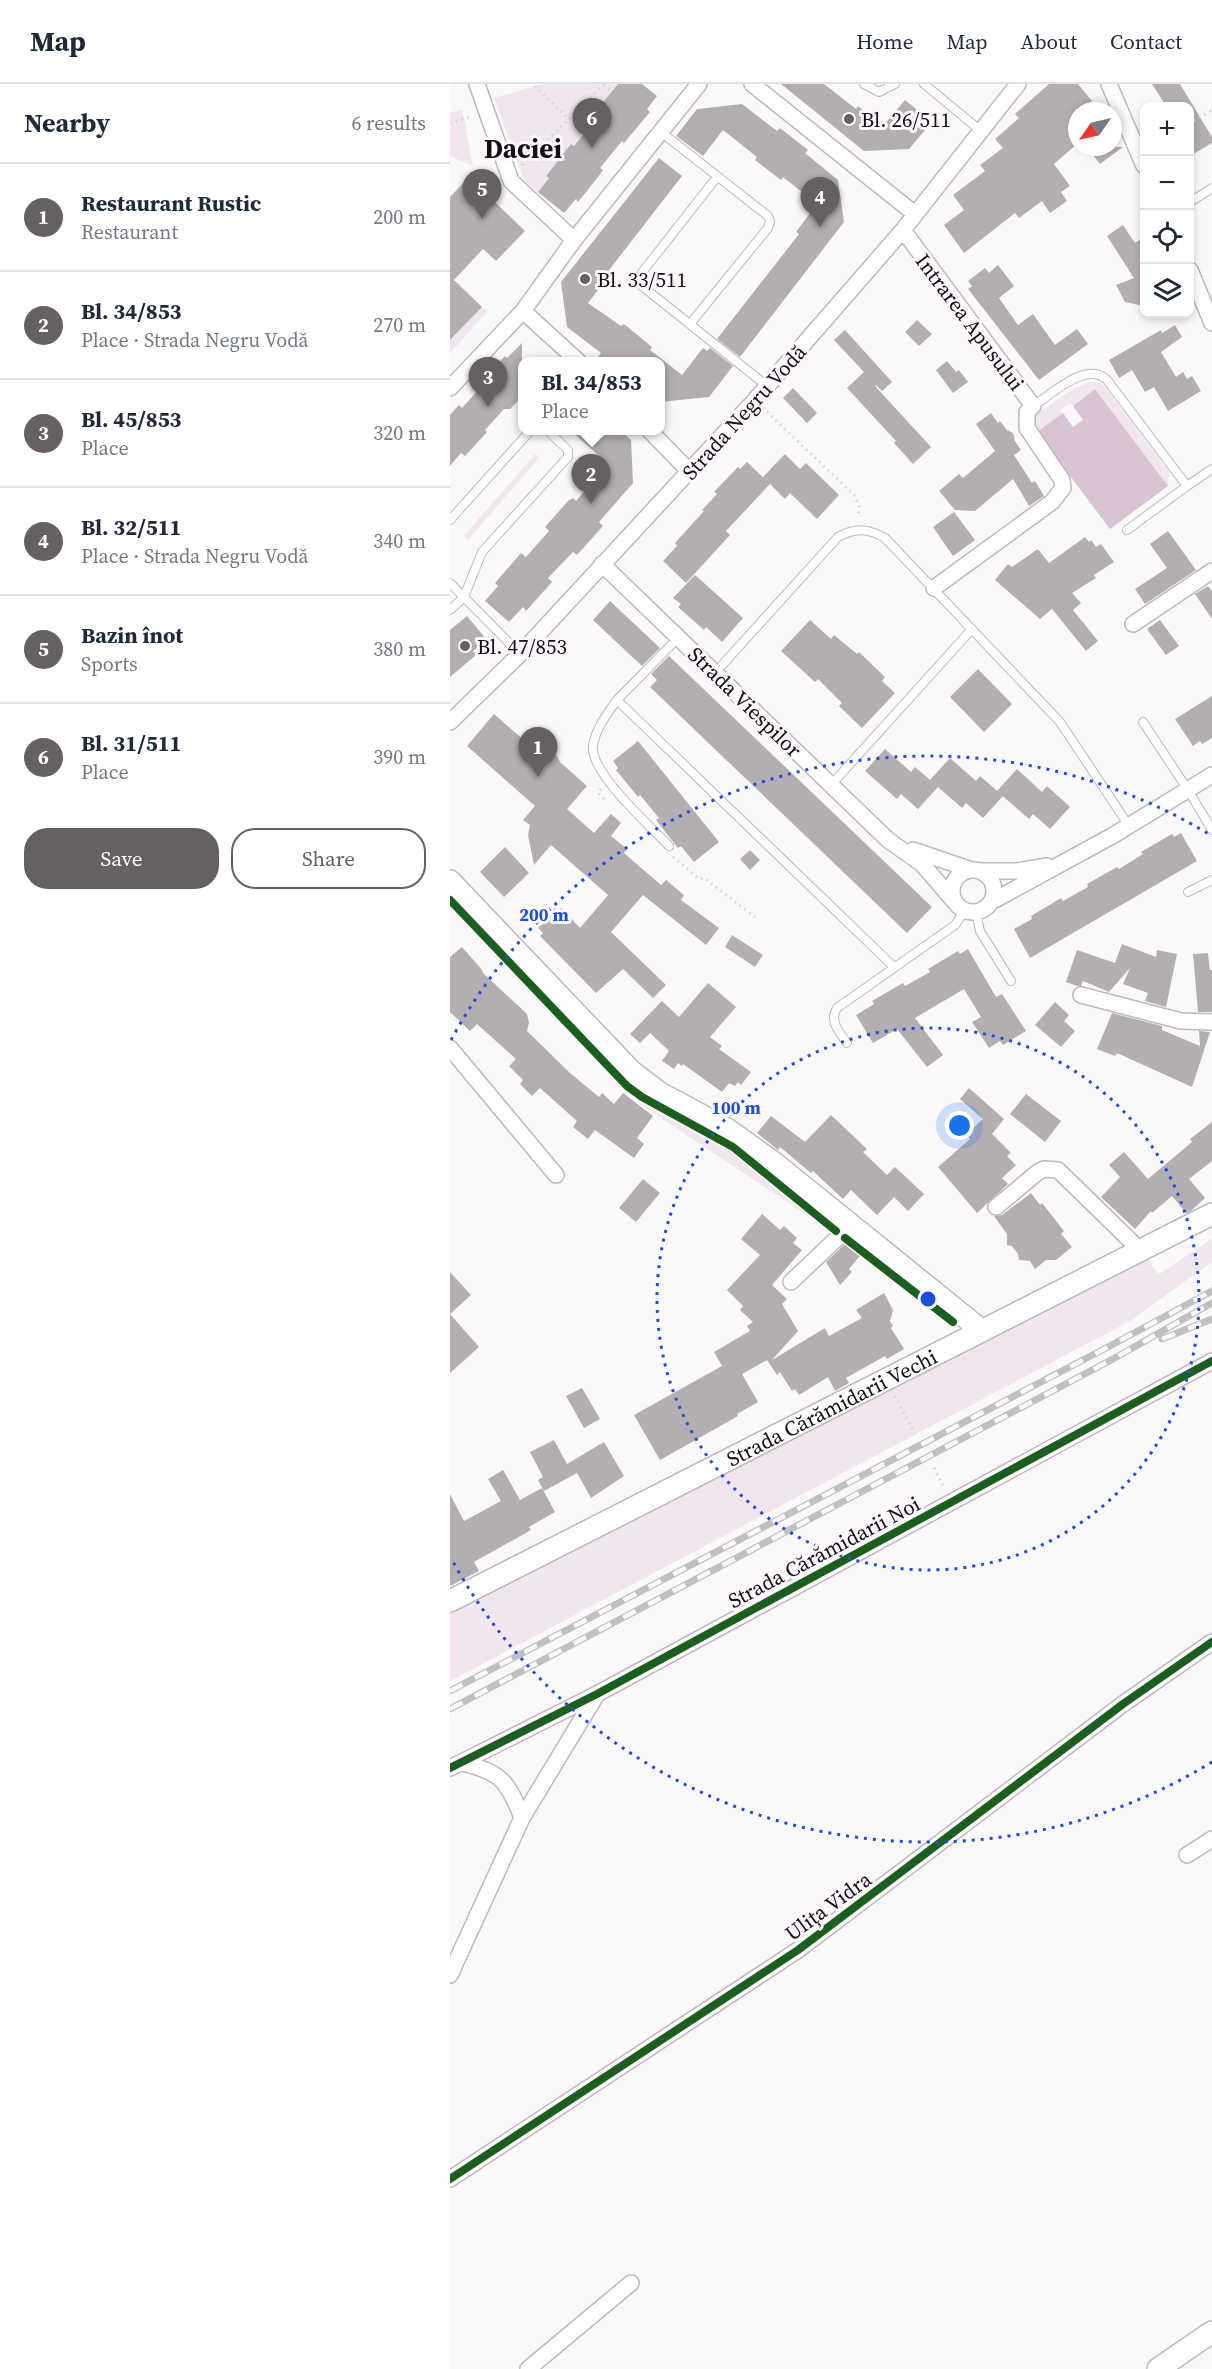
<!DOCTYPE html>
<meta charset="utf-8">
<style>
body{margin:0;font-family:"Source Serif 4",serif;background:#f2f2f3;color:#1f2937}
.controls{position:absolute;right:18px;top:18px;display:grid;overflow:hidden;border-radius:12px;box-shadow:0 3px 9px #0003}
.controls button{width:54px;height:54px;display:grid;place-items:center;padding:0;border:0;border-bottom:2px solid #e0e1e3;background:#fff;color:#1f2937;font:30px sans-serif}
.compass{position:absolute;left:618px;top:18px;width:54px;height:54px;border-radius:50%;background:#fff;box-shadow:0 3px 9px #0003;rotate:236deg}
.you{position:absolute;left:510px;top:1042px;width:21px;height:21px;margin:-15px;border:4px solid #fff;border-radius:50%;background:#1a73e8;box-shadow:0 0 0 9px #1a73e833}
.badge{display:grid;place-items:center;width:39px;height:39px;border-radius:50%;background:#665f64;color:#fff;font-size:20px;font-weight:700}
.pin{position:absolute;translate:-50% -50px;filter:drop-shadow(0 2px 3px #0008)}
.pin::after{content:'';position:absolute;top:32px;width:21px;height:18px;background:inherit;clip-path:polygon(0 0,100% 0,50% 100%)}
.popup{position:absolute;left:68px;top:273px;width:147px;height:78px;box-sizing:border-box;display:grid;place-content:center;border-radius:12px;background:#fff;filter:drop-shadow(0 2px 4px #0005);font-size:20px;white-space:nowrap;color:#747a83}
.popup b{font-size:22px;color:#1f2937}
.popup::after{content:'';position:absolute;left:50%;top:100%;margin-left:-12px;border:12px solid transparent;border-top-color:#fff}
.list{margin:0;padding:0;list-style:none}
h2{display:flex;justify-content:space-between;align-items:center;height:78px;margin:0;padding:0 24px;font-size:26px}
h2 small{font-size:20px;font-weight:400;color:#747a83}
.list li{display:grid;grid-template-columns:39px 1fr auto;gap:18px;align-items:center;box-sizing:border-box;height:108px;padding:0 24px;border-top:2px solid #e0e1e3}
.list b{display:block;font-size:22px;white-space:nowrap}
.list p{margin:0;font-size:20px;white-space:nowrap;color:#747a83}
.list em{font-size:20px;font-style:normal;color:#747a83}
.actions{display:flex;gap:12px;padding:18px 24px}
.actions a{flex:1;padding:14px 0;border:2px solid #665f64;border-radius:24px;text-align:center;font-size:21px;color:#665f64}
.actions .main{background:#665f64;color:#fff}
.icon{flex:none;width:33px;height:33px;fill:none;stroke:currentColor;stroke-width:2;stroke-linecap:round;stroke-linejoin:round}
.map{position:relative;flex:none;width:762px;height:2285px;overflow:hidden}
header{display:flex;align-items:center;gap:36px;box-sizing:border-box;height:84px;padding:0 30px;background:#fff;border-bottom:2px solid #e0e1e3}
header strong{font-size:28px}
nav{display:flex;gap:33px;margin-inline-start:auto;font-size:21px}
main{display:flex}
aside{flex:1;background:#fff}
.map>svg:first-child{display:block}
.green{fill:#f1e5ee}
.water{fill:#d7c3d4}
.building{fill:#b4aeb2}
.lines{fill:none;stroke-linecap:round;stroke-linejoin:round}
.lane-casing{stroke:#beb8bd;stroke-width:10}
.street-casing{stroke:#beb8bd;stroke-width:18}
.secondary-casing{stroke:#beb8bd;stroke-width:24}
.path{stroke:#d6d5d5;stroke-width:3;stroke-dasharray:1.5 4.5;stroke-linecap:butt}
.lane{stroke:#fefefe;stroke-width:8}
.street{stroke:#fefefe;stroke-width:15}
.secondary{stroke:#fefefe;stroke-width:21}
.rail-casing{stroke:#c1c0c1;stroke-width:7}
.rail{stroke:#fcf7fb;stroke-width:4.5;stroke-dasharray:14;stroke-linecap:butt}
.cycleway-casing{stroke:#fcf7fb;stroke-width:11}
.cycleway{stroke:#1b5e20;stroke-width:8}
.ring{fill:none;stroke:#1d4ed8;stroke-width:3;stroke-dasharray:3 6}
.poi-dot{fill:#665f64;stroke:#fcf7fb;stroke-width:2}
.labels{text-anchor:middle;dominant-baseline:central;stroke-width:6;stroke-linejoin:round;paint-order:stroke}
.poi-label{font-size:21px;fill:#150d14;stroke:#fcf7fb;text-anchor:start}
.street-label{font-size:21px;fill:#150d14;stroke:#fcf7fb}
.district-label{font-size:27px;font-weight:bold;fill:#150d14;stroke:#fcf7fb}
.centre{fill:#1d4ed8;stroke:#fcf7fb;stroke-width:3}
.ring-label{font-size:18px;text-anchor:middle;font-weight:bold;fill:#1d4ed8;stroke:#fcf7fb;stroke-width:6;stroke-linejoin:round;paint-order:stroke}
</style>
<header>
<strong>Map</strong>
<nav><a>Home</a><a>Map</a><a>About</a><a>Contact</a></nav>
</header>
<main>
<aside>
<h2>Nearby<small>6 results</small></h2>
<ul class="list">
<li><span class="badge">1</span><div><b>Restaurant Rustic</b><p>Restaurant</p></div><em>200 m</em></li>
<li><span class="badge">2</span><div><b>Bl. 34/853</b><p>Place · Strada Negru Vodă</p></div><em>270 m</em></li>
<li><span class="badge">3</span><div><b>Bl. 45/853</b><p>Place</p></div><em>320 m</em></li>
<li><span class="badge">4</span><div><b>Bl. 32/511</b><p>Place · Strada Negru Vodă</p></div><em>340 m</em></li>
<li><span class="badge">5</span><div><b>Bazin înot</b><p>Sports</p></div><em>380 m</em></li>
<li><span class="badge">6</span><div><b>Bl. 31/511</b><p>Place</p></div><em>390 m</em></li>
</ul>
<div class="actions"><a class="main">Save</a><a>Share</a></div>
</aside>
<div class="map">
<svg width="762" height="2285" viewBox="0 0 762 2285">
<rect width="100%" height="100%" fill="#fbf8fa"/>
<!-- green -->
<path class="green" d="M92,0H172L142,33L145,36L124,62L121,60L96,91L99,94L88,108L74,96L44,14Z
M12,25L23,82L0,72V29Z
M32,223L38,227L0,269V256Z
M642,297L650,299L656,304L719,388L718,402L645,305L623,322L620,319L610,326L613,329L587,348L583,341L582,335L587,329L625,304Z
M85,370L89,374L18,456L14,452Z
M187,1018L280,1068L375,1143Z
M762,1155V1178L680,1237L0,1597V1527L697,1172L708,1191Z"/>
<!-- water -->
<path class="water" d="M645,305L718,402L660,445L587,348L613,329L623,343L633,336L623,322Z"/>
<!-- building -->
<path class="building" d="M168,0H192L207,12L197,25L200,28L174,59L172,57L150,84L153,86L148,93L128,118L126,115L114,129L88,108L99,94L96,92L121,60L124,62L145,36L141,33Z
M331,0H374L406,25L408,22L433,42L455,16L482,38L459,65L414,67Z
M599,0H628L642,17L627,27V60L604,80L620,102L611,108L617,117L600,129L592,117L569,134L565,129L514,169L494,141L514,126L503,111L535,87L530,81L553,64L545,55L569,34L565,30Z
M702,0H730L762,53V59L740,72V22H716Z
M292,20L327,47L330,44L358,66L355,69L388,96L394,138L290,273L267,255L349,150L346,148L367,120L333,93L331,96L305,76L307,73L273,46L253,72L226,52L247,25Z
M637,63H673L650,80Z
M209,74L232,92L156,190L159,192L138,219L171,242L174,240L202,263L200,266L232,291L253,264L257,267L260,264L283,282L259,313L210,318V278H144L151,269L117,243L111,198Z
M19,93L75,147L46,177L33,165L4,196L32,223L0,256V113Z
M673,141L685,159L694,153V222L675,218L666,201L684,194L657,152Z
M548,181L564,202L549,214L568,241L583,230L605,261L627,245L638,260L589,296L518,205L522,202L518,197L535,184L539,189Z
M467,236L482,250L469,262L455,248Z
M725,241L732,253L711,268L726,293L733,288L737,295L742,292L751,307L718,327L704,303L695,308L682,286L669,294L659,276L711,246L712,249Z
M395,246L442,298L432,307L426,301L425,302L481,363L463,380L444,359L446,357L397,304L414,288L384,256Z
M72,259V313L60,325H54L35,346L37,348L15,372L11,369L0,382V331L9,321L12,324L31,303L29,300L55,272L57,274Z
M497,277L506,288L509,286L518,298L503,309L486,286Z
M343,304L367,329L357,339L333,314Z
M541,329L548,339L550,337L557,346L563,349L565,357L571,366L564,371L582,399L585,397L594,412L579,422L563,395L525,427L505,426L489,407L509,390L513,394L545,367L526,340Z
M120,346H170L181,356L183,399L149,438L153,442L127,471L123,468L98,494L102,498L76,527L73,523L59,538L35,517L48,502L45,499L71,469L76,473L99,447L95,443L118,417L123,414L126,417L158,380Z
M335,370L350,385L356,379L389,411L367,435L340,409L335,415L320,400L276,447L280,451L236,499L213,477L227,462L225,459L254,427L252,426L267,410L264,408L288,383L290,385L297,378L318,398L313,393Z
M504,428L525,456L503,472L483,443Z
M718,447L746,486L695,520L685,505L717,484L700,460Z
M635,453L639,458L641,456L646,463L651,460L664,478L644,491L646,494L622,509L631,519L623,526L648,557L636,567L602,525L590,535L545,496L558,480L562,483L588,465L599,479Z
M245,491L293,534L272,558L256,543L254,546L228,523L231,520L223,514Z
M758,502L762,507V535L745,510Z
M160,517L210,564L192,582L143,536Z
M17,532L37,556L23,567L26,571L0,593V546Z
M360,536L381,555L384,551L407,570L409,568L435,593L432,597L445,609L412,644L389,622L392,619L368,595L365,598L331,567Z
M710,536L729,562L716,571L697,545Z
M219,572L482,823L457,849L200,603L207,596L201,590Z
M528,585L562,620L534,648L500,613Z
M762,612V654L752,660L750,657L743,662L725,635Z
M44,630L84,665L88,659L100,670L107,672L110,678L137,702L117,725L144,749L161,730L171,739L161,752L177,765L174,769L211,801L216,796L234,811L231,816L269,844L256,861L193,811L161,848L216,901L203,914L173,885L146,909L90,852L93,849L88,844L93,840L91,837L105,824L107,827L111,824L130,844L158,811L101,761L84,781L78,751L80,741L73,736L85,722L17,662Z
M188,657L269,758L244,778L231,762L228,764L206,736L209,734L190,711L188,713L166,686L168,684L163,677Z
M435,665L461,688L465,683L480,696L500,674L526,697L530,692L553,712L533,734L516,719L512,724L488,703L468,725L451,710L447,715L415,687Z
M567,685L592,708L597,702L620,723L600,745L583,730L579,735L547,707Z
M731,749L747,777L580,874L564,845L582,835L581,832L611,814L613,817L638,803L637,800L667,783L669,785L693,770L691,768L722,750L724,753Z
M55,763L79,789L54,813L30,788Z
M300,766L310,776L300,786L290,775Z
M282,851L313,871L305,883L275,863Z
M672,860L706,873L707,866L727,870L716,923L695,917L698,909L673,900L680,884L659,908L633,897L631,902H627L616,898L627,866L665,879Z
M12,863L33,887L32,888L77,930L79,939L77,947L120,989L149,1013L152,1009L164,1020L173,1009L203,1032L187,1054L194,1060L184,1074L145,1046L138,1055L123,1043L127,1037L90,1004L82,1012L70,1000L73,996L59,982L66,975L27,940L20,947L0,928V873Z
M518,865L546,913L552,910L576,947L553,961L550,957L539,964L522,938L531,933L514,905L465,934L493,971L477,983L447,945L423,959L406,931L424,920L422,917L453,899L455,902L480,888L478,885L508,867L510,870Z
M758,869L760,886H762V928H748L743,870Z
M258,899L286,923L260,953L272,962L269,965L301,988L291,1001L288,998L285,1002L279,999L272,1008L233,980L232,982L228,979L224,985L212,977L219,967L200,949L190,959L180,950L212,917L229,933Z
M605,918L619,931L614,937L625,947L611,963L585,941Z
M662,929L712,942V946L750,962L749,947L760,948L742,1003L667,969L665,972L647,965Z
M519,1004L554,1035L542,1050L561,1069L557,1072L566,1081L552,1094L558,1100L527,1129L488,1083L520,1055L516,1051L533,1035L510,1015Z
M576,1010L611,1037L595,1058L560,1030Z
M381,1031L417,1065L413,1068L437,1091L445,1083L474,1110L458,1127L444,1113L427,1131L401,1106L393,1115L363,1087L361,1089L330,1063L328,1066L307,1049L321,1032L355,1058Z
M762,1038V1077L739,1095L755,1114L741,1127L736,1129L722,1112L702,1129L701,1127L685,1145L651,1113L670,1093L659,1081L674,1068L698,1095L742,1058L740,1055Z
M193,1095L210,1109L186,1138L169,1124Z
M581,1109L590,1121L592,1119L614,1147L611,1150L622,1163L606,1176H596L585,1185L580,1177L569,1176L568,1170L562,1162L557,1161V1150L544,1132L552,1131Z
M312,1130L330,1146L334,1142L347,1154L343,1159L352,1166L322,1201L337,1215L332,1220L348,1247L322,1276L375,1244L379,1252L412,1234L406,1226L434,1209L443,1226L440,1237L443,1242L441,1244L454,1265L437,1275L435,1272L396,1294L399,1299L385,1307L378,1293L349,1311L345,1305L342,1307L330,1288L327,1291L317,1276L292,1290L308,1318L287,1330L288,1332L210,1376L184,1331L272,1282L264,1268L300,1247L297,1242L303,1238L290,1226L293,1222L277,1206L310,1171L291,1155Z
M395,1160L410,1172L399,1185L402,1188L390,1201L376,1178Z
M0,1188L21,1211L0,1230Z
M0,1230L29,1263L0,1289Z
M132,1304L150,1335L134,1344L116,1312Z
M104,1356L117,1380L154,1358L174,1392L141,1414L127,1389L94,1407L88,1396L93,1393L80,1368Z
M53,1386L70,1416L92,1404L105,1428L79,1443L81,1446L24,1478L29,1487L0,1502V1410L14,1437L51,1417L38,1395Z"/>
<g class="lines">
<defs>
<path id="lane" d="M414,0L429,8L445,0
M474,0L531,47
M211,48L318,132L320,137L318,144L240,240
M267,93L190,191L189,197L192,202L317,302
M740,118L762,104
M583,322C602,310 637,276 657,296L737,402L762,385
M0,436L81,346
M677,446L737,402
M0,499L70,570
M0,526L14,513L32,468L118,373V366L97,346
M228,554L167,616L444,883
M265,589L388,453C405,444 418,444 435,454L610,638L679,742
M167,616C158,629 146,644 143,661C139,688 200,742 219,762
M693,638L738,706L762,746
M381,701L522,545
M738,808L762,796
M526,828L530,847L561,897
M397,959C389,948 379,937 387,924L505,841L515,826"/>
<path id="street" d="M27,0L61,97L124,156
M302,0L465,130
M659,0L694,82
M453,146L583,322L577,328V344L612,396L613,404L602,418L484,504
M740,186L762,239
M73,227L129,278
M0,304L73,227L124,156L249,0
M199,346L240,388
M152,480L438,756L472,780L504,817
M683,540L762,487
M0,638L70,570L305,316L453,146L568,0
M463,766L519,785
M502 807a21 21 0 1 1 42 0a21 21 0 1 1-42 0Z
M530,787H567L597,782
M541,818L662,752L762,691
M631,911L731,937L762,938
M0,964L106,1091
M546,1123L588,1088L594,1085L608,1086L691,1167
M341,1198L400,1142
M12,1679C51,1688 58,1697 72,1734
M0,1684L147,1610L762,1277
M737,1771L762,1755
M0,1891L72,1734L147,1610
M0,2095L348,1866L673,1620L762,1558
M78,2285L181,2199"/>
<g id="secondary">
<path d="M0,797L181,987L210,1009L277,1045L323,1078L531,1246"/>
<path id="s1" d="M0,1517L762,1130"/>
<path d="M708,2285L762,2248"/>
</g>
</defs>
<!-- lane casing -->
<use href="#lane" class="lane-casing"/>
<!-- street casing -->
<use href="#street" class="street-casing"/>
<!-- secondary casing -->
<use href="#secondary" class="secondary-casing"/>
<!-- path -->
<path class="path" d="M154,1L162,8
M85,2L119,35
M744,37L762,26
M0,39L20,33
M102,53L117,66
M72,81L154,0
M317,328L405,412L409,422L408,433
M151,705L148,709L154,715
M223,773L249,795L254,794L305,833
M445,1312L465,1350
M484,1384L494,1404"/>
<!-- lane -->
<use href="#lane" class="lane"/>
<!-- street -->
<use href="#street" class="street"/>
<!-- secondary -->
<use href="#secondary" class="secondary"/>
<defs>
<path id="rail" d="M712,1255L762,1235
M0,1607L656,1264L762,1207
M0,1625L663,1275L762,1219"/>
</defs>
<!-- rail casing -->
<use href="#rail" class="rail-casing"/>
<!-- rail -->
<use href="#rail" class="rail"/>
<defs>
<path id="cycleway" d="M0,816L177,1002L192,1013L283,1063L386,1147
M395,1154L503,1238
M0,1684L147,1610L762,1277
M0,2095L348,1866L673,1620L762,1558"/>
</defs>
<!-- cycleway casing -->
<use href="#cycleway" class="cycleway-casing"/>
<!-- cycleway -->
<use href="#cycleway" class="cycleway"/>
</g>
<!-- distance rings -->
<g class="ring">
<circle cx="478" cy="1215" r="271"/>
<path d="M762 1678A543 543 0 0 1 1 1474M1 956A543 543 0 0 1 762 752"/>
</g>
<!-- markers -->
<g class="poi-dot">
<circle cx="399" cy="35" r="6"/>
<circle cx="135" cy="195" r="6"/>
<circle cx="15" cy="562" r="6"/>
</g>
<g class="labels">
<!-- poi labels -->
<g class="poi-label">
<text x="411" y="35">Bl. 26/511</text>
<text x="147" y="195">Bl. 33/511</text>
<text x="27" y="562">Bl. 47/853</text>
</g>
<!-- street labels -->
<g class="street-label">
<text transform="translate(520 238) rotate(53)">Intrarea Apusului</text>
<text transform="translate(294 328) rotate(-48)">Strada Negru Vodă</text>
<text transform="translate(295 618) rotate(44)">Strada Viespilor</text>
<text stroke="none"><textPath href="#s1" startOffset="428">Strada Cărămidarii Vechi</textPath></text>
<text transform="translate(374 1468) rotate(-28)">Strada Cărămidarii Noi</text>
<text transform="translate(378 1822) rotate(-36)">Ulița Vidra</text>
</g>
<!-- district labels -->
<g class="district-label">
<text x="73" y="64">Daciei</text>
</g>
</g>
<circle cx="478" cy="1215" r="9" class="centre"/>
<g class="ring-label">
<text x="94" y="837">200 m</text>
<text x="286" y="1030">100 m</text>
</g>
</svg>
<div class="controls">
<button>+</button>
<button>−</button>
<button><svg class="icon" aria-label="locate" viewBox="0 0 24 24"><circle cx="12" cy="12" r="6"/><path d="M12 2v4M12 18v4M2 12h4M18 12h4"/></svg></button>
<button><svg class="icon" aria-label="layers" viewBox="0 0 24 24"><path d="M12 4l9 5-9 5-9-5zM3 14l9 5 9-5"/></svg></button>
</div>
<svg class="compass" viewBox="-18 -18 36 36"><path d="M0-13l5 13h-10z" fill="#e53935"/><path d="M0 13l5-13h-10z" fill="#747a83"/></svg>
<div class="you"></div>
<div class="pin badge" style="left:88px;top:693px">1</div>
<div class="pin badge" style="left:141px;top:420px">2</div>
<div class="popup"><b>Bl. 34/853</b>Place</div>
<div class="pin badge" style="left:38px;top:323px">3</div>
<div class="pin badge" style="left:370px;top:143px">4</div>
<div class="pin badge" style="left:32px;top:135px">5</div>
<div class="pin badge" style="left:142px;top:64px">6</div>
</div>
</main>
